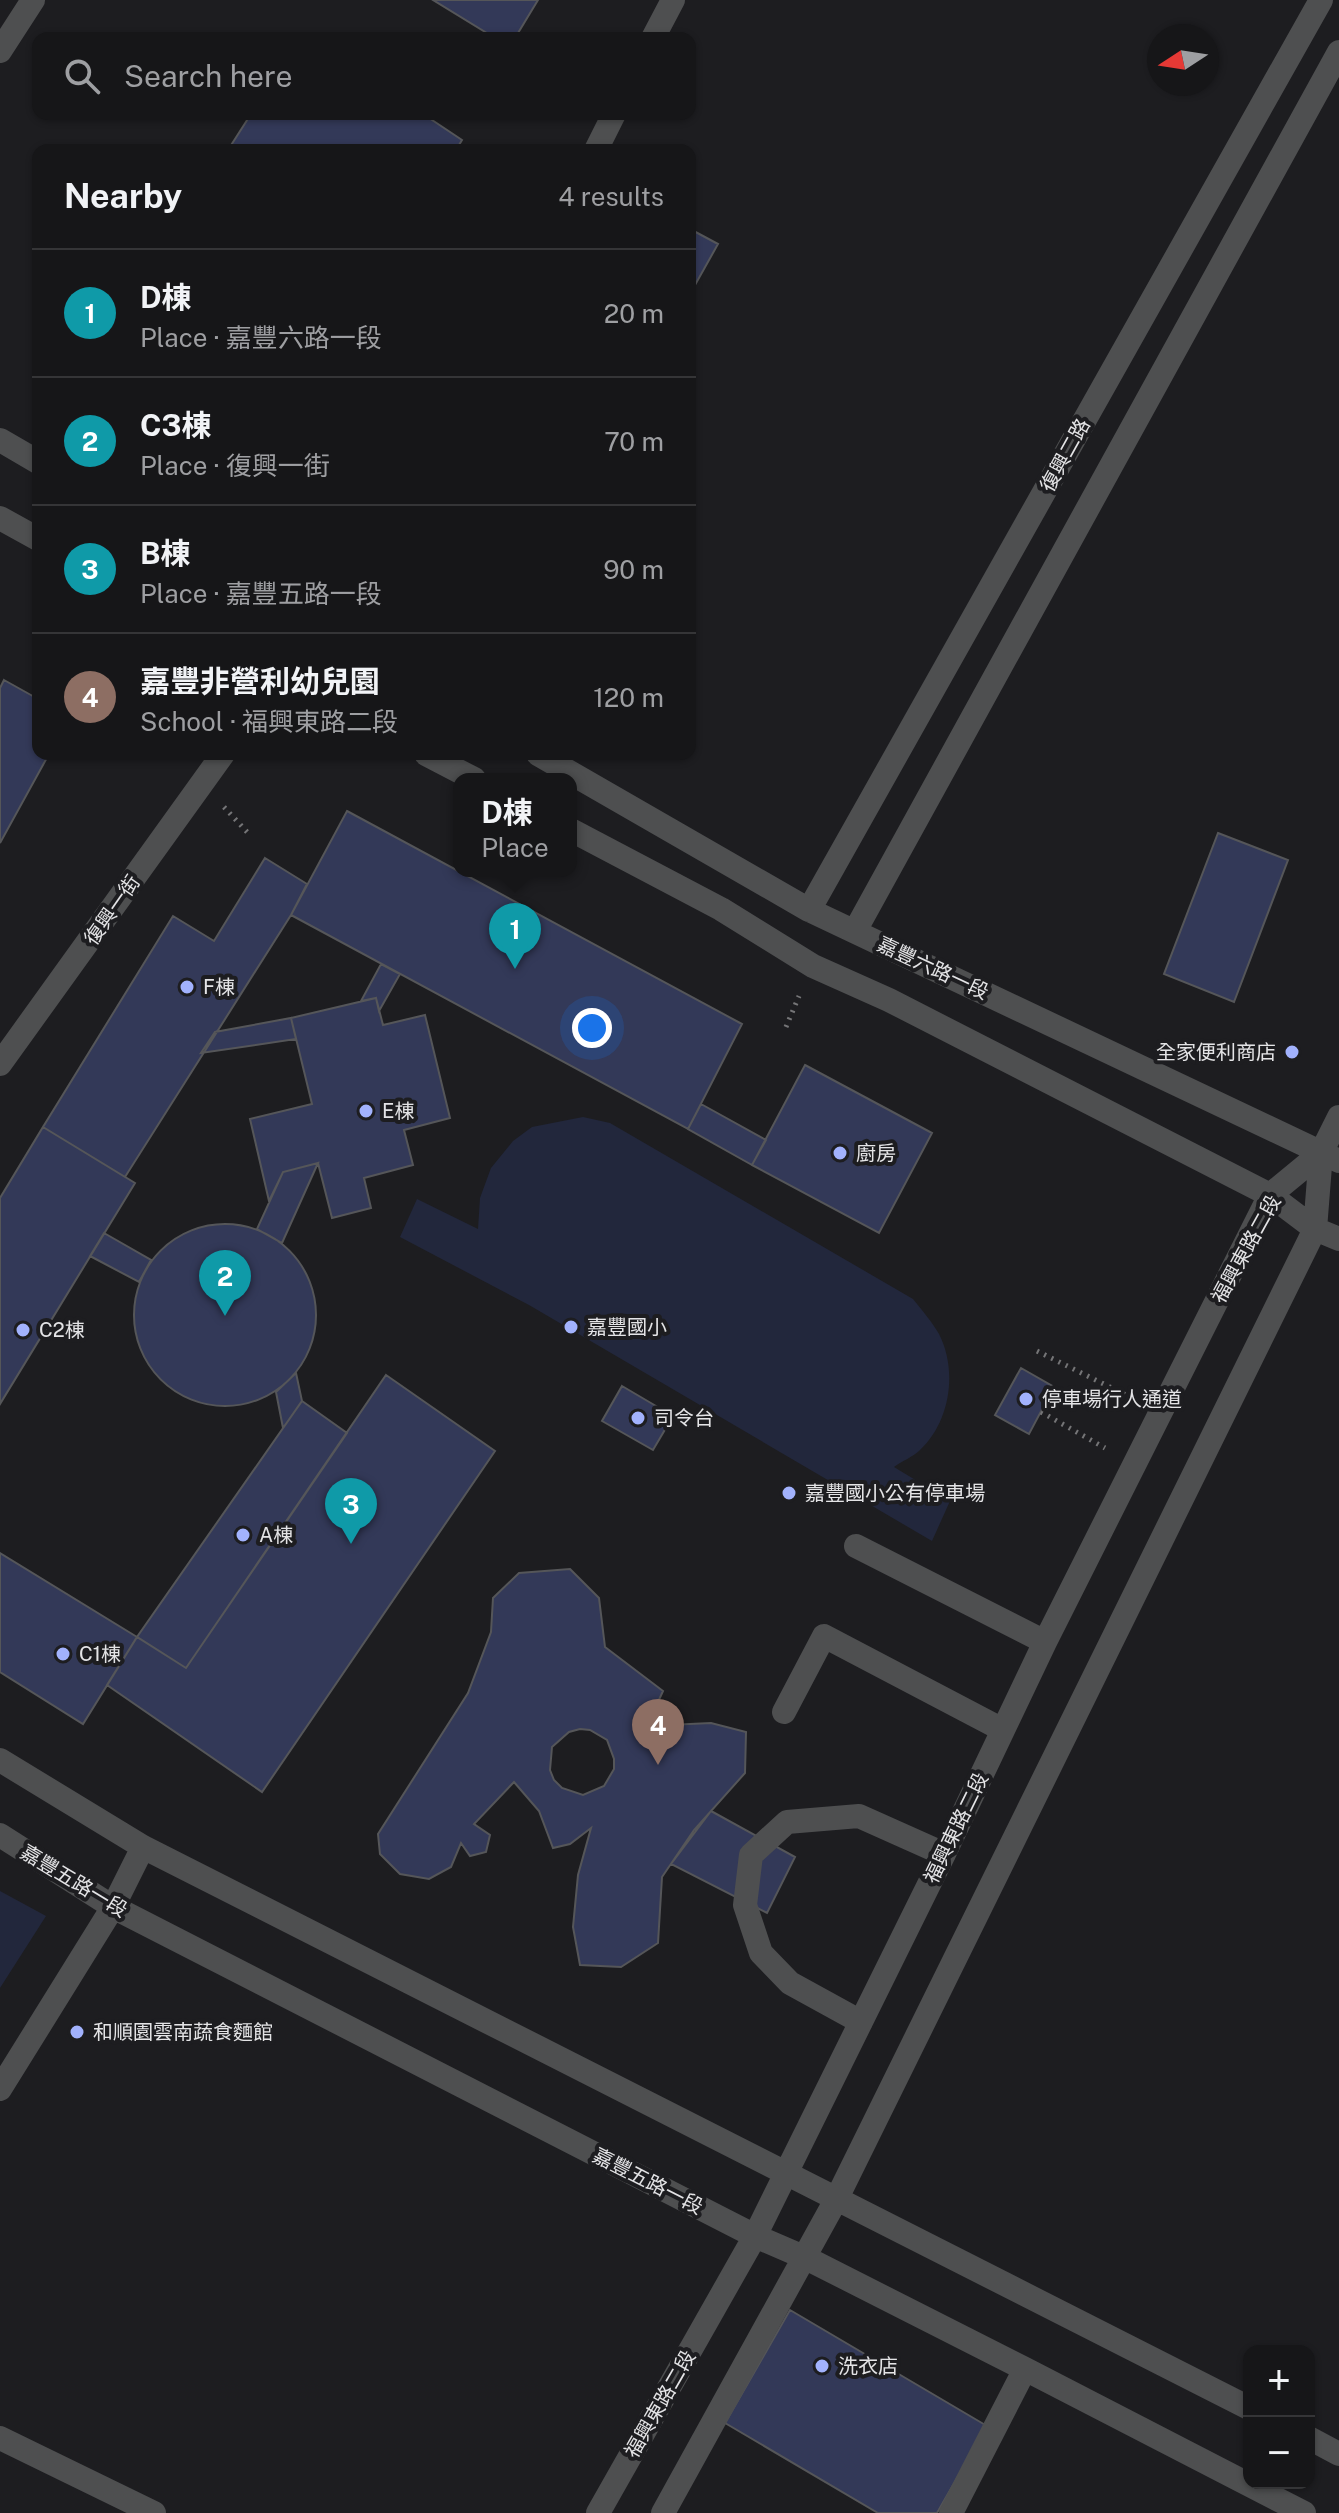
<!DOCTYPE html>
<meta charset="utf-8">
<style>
body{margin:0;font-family:"Public Sans","Noto Sans TC",sans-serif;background:#1f1f21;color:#f1f3f6}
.controls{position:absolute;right:24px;bottom:24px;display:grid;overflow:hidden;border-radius:16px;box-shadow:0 2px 6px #0004}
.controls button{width:72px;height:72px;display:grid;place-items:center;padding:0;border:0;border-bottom:2px solid #353537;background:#161618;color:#f1f3f6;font:40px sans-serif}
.compass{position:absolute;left:1147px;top:24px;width:72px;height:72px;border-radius:50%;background:#161618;box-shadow:0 2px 6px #0004;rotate:258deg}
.you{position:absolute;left:592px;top:1028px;width:28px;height:28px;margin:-20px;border:6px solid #fff;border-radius:50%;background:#1a73e8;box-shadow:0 0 0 12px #1a73e833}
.badge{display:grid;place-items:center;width:52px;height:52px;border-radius:50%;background:#a2b2fd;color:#fff;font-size:26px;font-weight:700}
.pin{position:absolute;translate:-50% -66px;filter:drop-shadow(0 2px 4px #0008)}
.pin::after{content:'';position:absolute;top:42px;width:28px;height:24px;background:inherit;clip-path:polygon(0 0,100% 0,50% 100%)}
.popup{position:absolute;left:453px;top:773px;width:124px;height:104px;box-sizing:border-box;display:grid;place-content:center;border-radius:16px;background:#161618;filter:drop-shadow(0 2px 6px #0005);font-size:26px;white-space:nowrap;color:#9e9fa2}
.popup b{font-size:30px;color:#f1f3f6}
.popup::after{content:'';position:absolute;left:50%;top:100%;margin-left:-16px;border:16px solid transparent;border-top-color:#161618}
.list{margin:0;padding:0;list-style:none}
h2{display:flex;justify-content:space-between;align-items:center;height:104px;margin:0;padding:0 32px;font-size:34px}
h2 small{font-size:26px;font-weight:400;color:#9e9fa2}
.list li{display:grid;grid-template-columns:52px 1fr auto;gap:24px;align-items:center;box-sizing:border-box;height:128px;padding:0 32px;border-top:2px solid #353537}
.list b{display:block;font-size:30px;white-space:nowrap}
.list p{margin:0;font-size:26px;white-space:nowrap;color:#9e9fa2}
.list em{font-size:26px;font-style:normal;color:#9e9fa2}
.icon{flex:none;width:44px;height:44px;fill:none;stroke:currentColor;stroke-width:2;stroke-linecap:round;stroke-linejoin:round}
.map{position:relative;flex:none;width:1339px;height:2513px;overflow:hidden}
.search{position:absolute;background:#161618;box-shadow:0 2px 6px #0004;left:32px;top:32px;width:664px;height:88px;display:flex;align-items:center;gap:20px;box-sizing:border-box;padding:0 28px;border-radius:16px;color:#9e9fa2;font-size:30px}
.panel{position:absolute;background:#161618;box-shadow:0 2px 6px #0004;left:32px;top:144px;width:664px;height:616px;border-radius:16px}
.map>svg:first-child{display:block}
.green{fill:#22273c}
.building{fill:#333958;stroke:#555659;stroke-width:2;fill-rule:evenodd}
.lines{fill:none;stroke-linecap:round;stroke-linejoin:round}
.path{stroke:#757577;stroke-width:5;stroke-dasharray:2 6;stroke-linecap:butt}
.minor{stroke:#4e4f50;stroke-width:24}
.poi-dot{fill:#a2b2fd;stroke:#1d1d20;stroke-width:3}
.labels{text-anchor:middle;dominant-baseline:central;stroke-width:8;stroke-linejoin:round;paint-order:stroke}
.street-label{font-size:20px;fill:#e4e4e6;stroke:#1d1d20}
.poi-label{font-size:20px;fill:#e4e4e6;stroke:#1d1d20;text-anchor:start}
</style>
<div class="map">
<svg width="1339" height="2513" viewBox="0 0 1339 2513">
<rect width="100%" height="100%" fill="#1d1d20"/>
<!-- green -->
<path class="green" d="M583,1117L610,1123L913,1299C922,1310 932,1322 939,1334C958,1371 950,1422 920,1450C913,1457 902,1461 894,1467L950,1501L932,1541L529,1305L400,1237L417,1199L478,1229L480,1198L491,1168L513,1141L532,1127Z
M0,1891L46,1916L0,1988Z"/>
<!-- building -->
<path class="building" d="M433,0H538L515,38H495Z
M251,114H423L462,140L456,150H228Z
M690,229L718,244L690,294Z
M4,680L38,699V754H49L0,843V688Z
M347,811L742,1024L688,1129L291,915Z
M1218,833L1288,860L1234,1002L1164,974Z
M265,858L307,884L291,915L125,1177L43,1127L173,916L214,941Z
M381,964L400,974L379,1011L376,998L361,1001Z
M376,998L383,1025L425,1015L450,1118L404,1130L413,1165L364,1178L371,1208L332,1218L318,1163L283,1172L269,1201L250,1119L312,1104L291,1018Z
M291,1018L296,1039L201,1053L215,1032Z
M805,1065L932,1133L879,1233L752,1165Z
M701,1104L766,1140L752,1165L688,1129Z
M43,1127L135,1183L0,1404V1198Z
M318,1163L282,1243L257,1229L283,1172Z
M134 1315a91 91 0 1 1 182 0a91 91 0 1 1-182 0Z
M104,1233L151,1260L139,1282L90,1256Z
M1021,1368L1054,1387L1029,1434L995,1415Z
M296,1373L302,1401L283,1428L276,1392Z
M386,1375L495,1451L262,1792L107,1685L137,1637L186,1668Z
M622,1386L673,1416L653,1450L602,1421Z
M302,1401L347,1433L186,1668L137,1637Z
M0,1553L137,1637L83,1724L0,1672Z
M570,1569L599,1598L605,1647L663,1691L647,1726L711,1723L746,1732L745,1773L694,1830L662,1877L658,1943L621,1967L580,1965L573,1927L578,1875L591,1828L570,1844L553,1848L539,1811L514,1782L474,1824L490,1835L486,1852L470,1856L461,1843L451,1867L429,1879L400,1874L380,1854L378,1834L468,1693L491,1632L493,1598L519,1573ZM580,1729L590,1730L607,1740L614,1759V1769L604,1786L583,1795L562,1788L554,1780L550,1770L552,1747L569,1732Z
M711,1811L795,1857L767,1913L671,1864Z
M790,2310L987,2426L937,2513H878L725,2423Z"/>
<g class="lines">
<!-- path -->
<path class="path" d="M224,807L248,833
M786,1027L799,996
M1037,1351L1130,1397
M1041,1412L1105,1448"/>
<!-- minor -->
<path class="minor" d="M653,38L673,0
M0,51L33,0
M596,150L614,114
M0,440L38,462
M0,518L38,539
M426,754L474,779
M538,754L809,910L1339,1161
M571,830L721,909L813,966L889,1000L1270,1195L1315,1229L1339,1239
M809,910L1321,0
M855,931L1339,52
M0,1064L223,754
M856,1546L1045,1642
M784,1712L824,1636L1003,1730
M0,1760L143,1847L1249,2408
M0,1835L113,1907L755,2236L806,2258L1025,2369L1304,2513
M861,2022L790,1983L761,1953L745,1905L751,1855L787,1822L859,1816L944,1854
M0,2089L113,1907L143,1847
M0,2438L154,2513
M1309,2438L1339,2454
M598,2513L755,2236L944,1854L1045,1642L1270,1195L1321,1153
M663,2513L837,2198L1315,1229L1321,1153L1339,1117
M951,2513L1025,2369"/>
</g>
<!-- markers -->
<g class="poi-dot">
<circle cx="187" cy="987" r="8"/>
<circle cx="1292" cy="1052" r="8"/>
<circle cx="366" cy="1111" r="8"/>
<circle cx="840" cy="1153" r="8"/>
<circle cx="571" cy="1327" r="8"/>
<circle cx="23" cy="1330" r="8"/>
<circle cx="1026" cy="1399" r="8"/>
<circle cx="638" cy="1418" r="8"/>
<circle cx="789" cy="1493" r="8"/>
<circle cx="243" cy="1535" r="8"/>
<circle cx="63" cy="1654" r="8"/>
<circle cx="77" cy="2032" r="8"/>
<circle cx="822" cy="2366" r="8"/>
</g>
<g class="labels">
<!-- street labels -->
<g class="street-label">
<text transform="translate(1065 455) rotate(-61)">復興二路</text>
<text transform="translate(112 910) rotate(-55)">復興一街</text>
<text transform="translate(933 968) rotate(25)">嘉豐六路一段</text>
<text transform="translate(1246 1249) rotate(-61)">福興東路二段</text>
<text transform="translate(956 1828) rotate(-64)">福興東路二段</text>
<text transform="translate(74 1881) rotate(31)">嘉豐五路一段</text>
<text transform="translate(648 2181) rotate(27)">嘉豐五路一段</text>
<text transform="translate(660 2404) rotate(-60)">福興東路二段</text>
</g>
<!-- poi labels -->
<g class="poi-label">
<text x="203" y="987">F棟</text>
<text x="1276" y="1052" text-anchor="end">全家便利商店</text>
<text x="382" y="1111">E棟</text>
<text x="856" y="1153">廚房</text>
<text x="587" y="1327">嘉豐國小</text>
<text x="39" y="1330">C2棟</text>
<text x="1042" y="1399">停車場行人通道</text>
<text x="654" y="1418">司令台</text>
<text x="805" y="1493">嘉豐國小公有停車場</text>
<text x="259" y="1535">A棟</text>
<text x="79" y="1654">C1棟</text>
<text x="93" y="2032">和順園雲南蔬食麵館</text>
<text x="838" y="2366">洗衣店</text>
</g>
</g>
</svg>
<div class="controls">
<button>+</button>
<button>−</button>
</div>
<svg class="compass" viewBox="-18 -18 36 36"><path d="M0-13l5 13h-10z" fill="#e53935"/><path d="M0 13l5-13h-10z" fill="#9e9fa2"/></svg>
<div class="you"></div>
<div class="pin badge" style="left:515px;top:969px;background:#0f9aa8">1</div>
<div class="popup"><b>D棟</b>Place</div>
<div class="pin badge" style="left:225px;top:1316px;background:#0f9aa8">2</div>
<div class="pin badge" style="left:351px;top:1544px;background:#0f9aa8">3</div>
<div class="pin badge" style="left:658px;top:1765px;background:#8d6e63">4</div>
<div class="search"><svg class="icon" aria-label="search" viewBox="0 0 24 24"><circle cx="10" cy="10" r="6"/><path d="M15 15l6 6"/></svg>Search here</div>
<section class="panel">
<h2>Nearby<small>4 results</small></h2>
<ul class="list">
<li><span class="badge" style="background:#0f9aa8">1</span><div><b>D棟</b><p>Place · 嘉豐六路一段</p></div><em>20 m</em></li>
<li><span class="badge" style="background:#0f9aa8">2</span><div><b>C3棟</b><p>Place · 復興一街</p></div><em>70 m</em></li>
<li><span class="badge" style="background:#0f9aa8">3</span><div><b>B棟</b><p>Place · 嘉豐五路一段</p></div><em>90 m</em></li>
<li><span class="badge" style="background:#8d6e63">4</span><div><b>嘉豐非營利幼兒園</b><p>School · 福興東路二段</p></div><em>120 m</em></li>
</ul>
</section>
</div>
